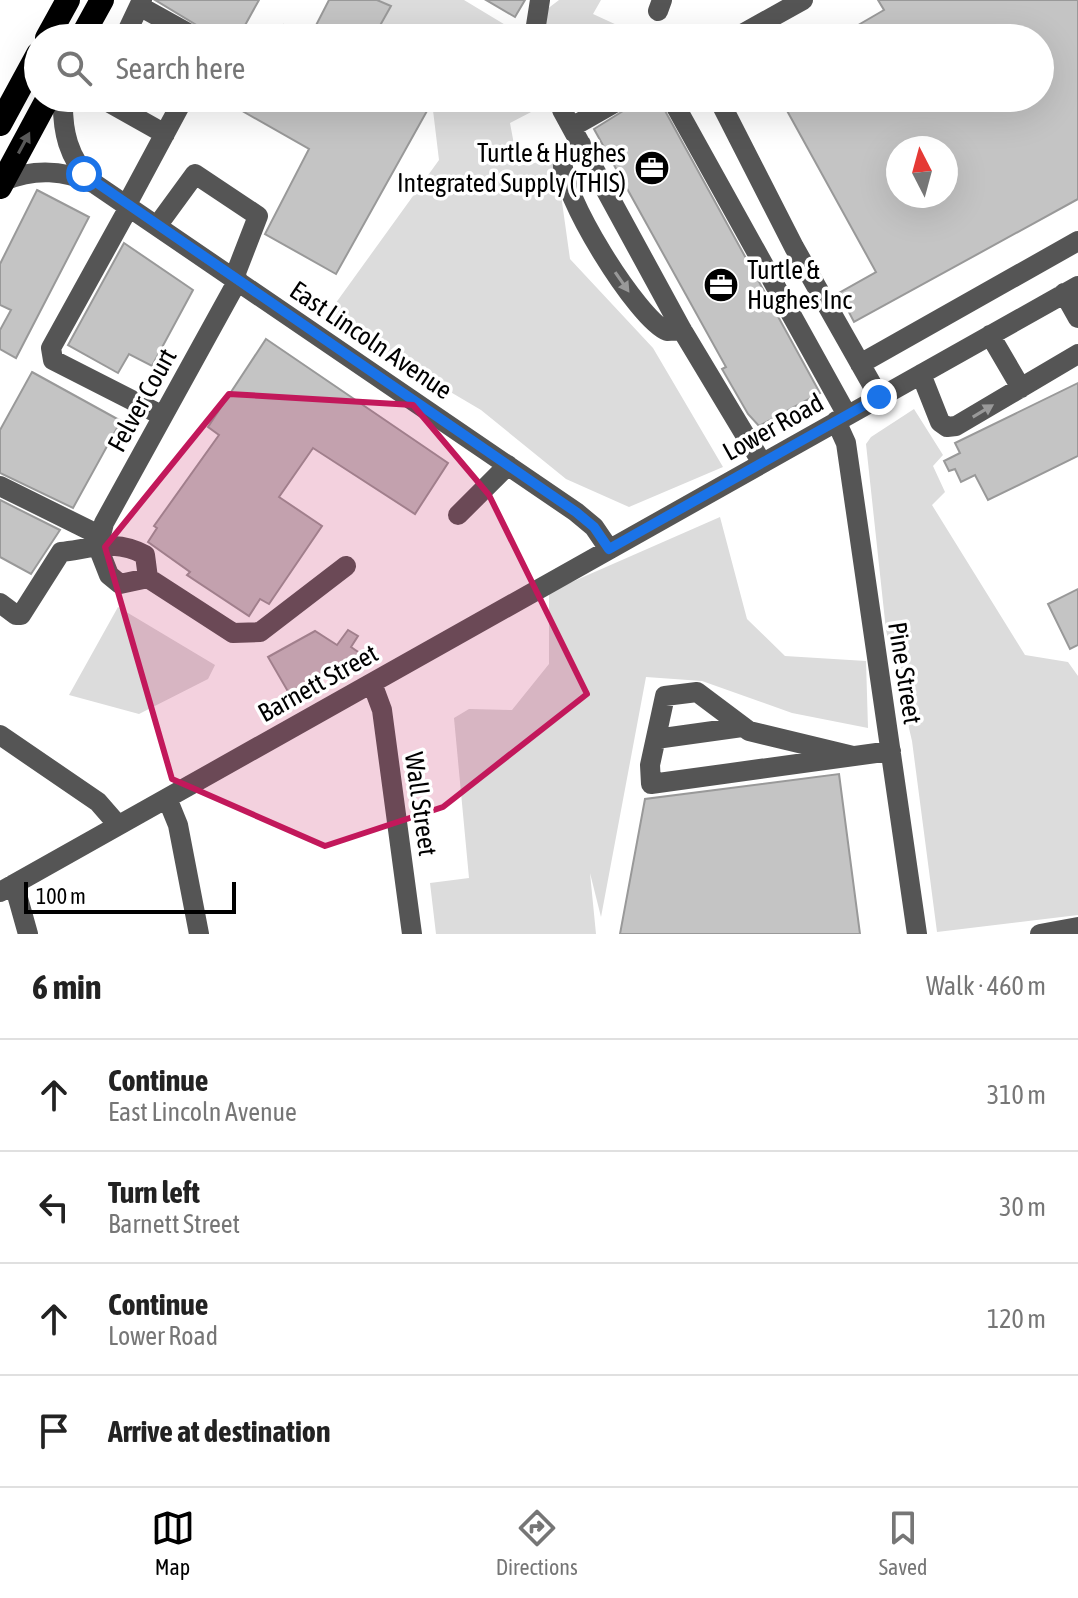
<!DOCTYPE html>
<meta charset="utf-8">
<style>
body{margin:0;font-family:"Asap Condensed",sans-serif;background:#f6f6f6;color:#222}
.compass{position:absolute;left:886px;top:136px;width:72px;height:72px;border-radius:50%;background:#fff;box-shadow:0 8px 32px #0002;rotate:354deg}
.scale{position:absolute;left:24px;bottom:20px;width:212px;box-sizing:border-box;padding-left:8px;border:4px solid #000;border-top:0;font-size:22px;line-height:28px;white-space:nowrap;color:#000;-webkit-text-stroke:6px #fff;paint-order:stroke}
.stop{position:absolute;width:24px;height:24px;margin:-18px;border:6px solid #1a73e8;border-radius:50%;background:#fff}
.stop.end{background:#1a73e8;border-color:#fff;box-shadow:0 2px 8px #0008}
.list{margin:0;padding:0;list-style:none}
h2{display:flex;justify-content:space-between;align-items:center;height:104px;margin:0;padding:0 32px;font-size:34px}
h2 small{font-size:26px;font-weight:400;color:#767676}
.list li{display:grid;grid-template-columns:52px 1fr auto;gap:24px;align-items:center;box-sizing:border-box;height:112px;padding:0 32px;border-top:2px solid #e0e0e0}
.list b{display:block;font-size:30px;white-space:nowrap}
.list p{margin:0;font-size:26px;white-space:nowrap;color:#767676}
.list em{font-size:26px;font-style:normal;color:#767676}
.icon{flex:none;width:44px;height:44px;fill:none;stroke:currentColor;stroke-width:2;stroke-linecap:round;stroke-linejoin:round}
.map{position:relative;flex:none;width:1078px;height:934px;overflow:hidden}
.search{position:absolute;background:#fff;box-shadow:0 8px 32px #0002;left:24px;right:24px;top:24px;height:88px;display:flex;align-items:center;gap:20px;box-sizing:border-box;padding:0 28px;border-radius:44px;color:#767676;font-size:30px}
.sheet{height:552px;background:#fff}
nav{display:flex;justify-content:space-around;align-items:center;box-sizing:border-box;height:112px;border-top:2px solid #e0e0e0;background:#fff;font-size:22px;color:#767676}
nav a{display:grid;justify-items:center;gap:4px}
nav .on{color:#000}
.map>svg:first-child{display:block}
.green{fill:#dcdcdc}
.building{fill:#c4c4c4;stroke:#999;stroke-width:2;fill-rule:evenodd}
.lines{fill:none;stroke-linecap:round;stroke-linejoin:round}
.minor{stroke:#555;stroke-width:20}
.highway{stroke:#000;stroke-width:24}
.oneway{fill:#595959}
.oneway2{fill:#999}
.route{stroke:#1a73e8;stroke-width:10}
.marked{fill:#c2185b;fill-opacity:0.2;stroke:#c2185b;stroke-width:6;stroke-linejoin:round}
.labels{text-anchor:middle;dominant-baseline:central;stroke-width:7;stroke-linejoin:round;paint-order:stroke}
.poi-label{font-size:26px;fill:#000;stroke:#fff;text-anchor:end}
.street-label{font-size:26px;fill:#000;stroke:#fff}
</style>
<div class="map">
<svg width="1078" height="934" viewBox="0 0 1078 934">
<rect width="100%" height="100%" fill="#fff"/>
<!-- green -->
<path class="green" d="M377,0H464L517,32L559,0H601L593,14L643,37L373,38L390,6Z
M424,98H558L510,123L518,166L556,159L570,259L653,348L723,467L629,507L566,479L481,410L325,318L439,160L432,102Z
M914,409L943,455L933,466L945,492L932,505L1025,655L1068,662L1078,676V915L937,932L912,741L886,630L866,444L871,437Z
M720,517L747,619L785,656L866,661L868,728L792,713L702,681L646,677L601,917L590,873L596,934H436L430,883L469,878L454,718L469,709L512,710L549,664V592Z
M118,607L215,665L208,679L139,714L69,695Z"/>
<!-- building -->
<path class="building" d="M155,0H259L238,38H218Z
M329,0H377L391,6L373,38H277L284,25L310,37Z
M486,0H525L515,17Z
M878,0H1078V199L854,322L839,293L876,272L780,98H1040V38H836L884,10ZM898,148H946V196H898Z
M243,98H424L432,102L336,274L265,234L309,149L237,108Z
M644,98H658L820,393L759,426L748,414L722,369L726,367L594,129Z
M37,190L89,217L16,358L0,349V330L11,310L0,305V264Z
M124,243L193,290L152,366L129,354L118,373L68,345Z
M266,339L448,463L415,514L313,448L279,497L322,526L269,604L260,599L249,616L187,575L190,572L148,542L157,528L154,526L219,435L208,427Z
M32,372L121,421L73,508L0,473V430Z
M1078,383V456L988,500L975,475L961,482L955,469L949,471L944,461L960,453L955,443Z
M0,500L60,530L31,574L0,557Z
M1078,589V645L1070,649L1048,604Z
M348,630L358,636L351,647L361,654L290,695L268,657L315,631L337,645Z
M839,774L860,934H620L645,799Z"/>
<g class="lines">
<!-- minor -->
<path class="minor" d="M141,7L197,38
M658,11L662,0
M124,38L142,0
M534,38L540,0
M735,38L803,0
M63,98C62,131 68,158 92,182
M101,98L165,134
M671,98L847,415
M718,98L794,247L879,397
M562,110L682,330L762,463
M572,127L623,98
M581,144C575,148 564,151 563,160C558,191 638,320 667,331L682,330
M4,181C35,168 64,170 95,184L576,512L594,527L609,549
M126,206L184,98
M129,207L51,348L53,360L163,416
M157,226L195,174L258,216L234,278
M1064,293L1078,318
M990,335L1021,388
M860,364L1078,241
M921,374L940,422L947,427L956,426L1078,354
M836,421L846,443L917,934
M0,486L101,536
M458,515L508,465
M98,547L104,523L238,280
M148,578L233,633L260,632L346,566
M0,603L16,615H21L61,552C93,548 117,539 145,555L148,578L120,584L109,575L98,547
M372,683L382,710L412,934
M0,735L98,802L118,825
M656,739L742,727
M853,756L749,731L697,692L665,696L650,765L651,784L891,751
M167,798L178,825L199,934
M14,884L28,934
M0,892L1078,286
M1040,934L1078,927"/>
<!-- highway -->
<path class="highway" d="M47,38L68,0
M81,38L102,0
M0,124L38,54
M0,187L48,98"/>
</g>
<!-- one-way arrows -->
<defs><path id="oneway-solid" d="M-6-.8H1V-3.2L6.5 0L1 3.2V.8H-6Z" transform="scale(2)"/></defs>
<use class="oneway" href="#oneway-solid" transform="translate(24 143) rotate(-62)"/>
<g class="oneway2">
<use href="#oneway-solid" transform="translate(622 282) rotate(55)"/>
<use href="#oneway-solid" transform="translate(983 411) rotate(-31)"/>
</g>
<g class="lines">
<!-- route -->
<path class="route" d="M84,174L576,512L594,527L609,549L879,397"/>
</g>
<!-- marked area -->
<path class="marked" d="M229,394L413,405L489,495L587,694L443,807L325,846L172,779L105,547Z"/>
<!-- icons -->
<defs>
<symbol id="office-disc" viewBox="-11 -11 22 22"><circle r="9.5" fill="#000" stroke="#fff"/><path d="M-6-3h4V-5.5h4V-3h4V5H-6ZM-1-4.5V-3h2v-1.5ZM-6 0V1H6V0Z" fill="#fff"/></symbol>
</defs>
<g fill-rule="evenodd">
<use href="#office-disc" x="632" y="148" width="40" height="40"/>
<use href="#office-disc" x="701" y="265" width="40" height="40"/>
</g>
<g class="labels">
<!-- poi labels -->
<g class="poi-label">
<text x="626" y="153">Turtle &amp; Hughes<tspan x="626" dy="30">Integrated Supply (THIS)</tspan></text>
<text x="747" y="270" text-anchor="start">Turtle &amp;<tspan x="747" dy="30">Hughes Inc</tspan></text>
</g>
<!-- street labels -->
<g class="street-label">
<text transform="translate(371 340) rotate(34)">East Lincoln Avenue</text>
<text transform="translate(142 400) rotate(-61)">Felver Court</text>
<text transform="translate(773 427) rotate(-29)">Lower Road</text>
<text transform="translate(905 673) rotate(81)">Pine Street</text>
<text transform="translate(318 683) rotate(-29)">Barnett Street</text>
<text transform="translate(421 804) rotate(82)">Wall Street</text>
</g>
</g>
</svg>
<svg class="compass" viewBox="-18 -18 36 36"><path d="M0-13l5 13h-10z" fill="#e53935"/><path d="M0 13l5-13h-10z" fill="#767676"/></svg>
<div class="scale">100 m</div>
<div class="stop" style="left:84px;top:174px"></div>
<div class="stop end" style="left:879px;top:397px"></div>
<div class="search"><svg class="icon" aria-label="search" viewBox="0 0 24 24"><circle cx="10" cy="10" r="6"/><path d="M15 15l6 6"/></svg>Search here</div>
</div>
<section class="sheet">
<h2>6 min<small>Walk · 460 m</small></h2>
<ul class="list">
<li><svg class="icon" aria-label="ahead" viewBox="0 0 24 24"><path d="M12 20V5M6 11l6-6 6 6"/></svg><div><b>Continue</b><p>East Lincoln Avenue</p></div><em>310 m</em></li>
<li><svg class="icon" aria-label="left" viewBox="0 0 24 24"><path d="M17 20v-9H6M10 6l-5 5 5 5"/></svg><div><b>Turn left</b><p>Barnett Street</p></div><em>30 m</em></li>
<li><svg class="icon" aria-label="ahead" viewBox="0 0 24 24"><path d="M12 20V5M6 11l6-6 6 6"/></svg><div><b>Continue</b><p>Lower Road</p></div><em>120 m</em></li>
<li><svg class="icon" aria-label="arrive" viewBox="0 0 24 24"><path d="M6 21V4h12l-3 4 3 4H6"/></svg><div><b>Arrive at destination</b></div></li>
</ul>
</section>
<nav>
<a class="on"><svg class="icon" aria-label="map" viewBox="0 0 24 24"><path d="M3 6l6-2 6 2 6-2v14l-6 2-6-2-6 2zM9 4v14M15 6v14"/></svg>Map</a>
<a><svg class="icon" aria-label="directions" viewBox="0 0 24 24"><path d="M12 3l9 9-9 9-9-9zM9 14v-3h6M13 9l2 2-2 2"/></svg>Directions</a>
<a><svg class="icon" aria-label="saved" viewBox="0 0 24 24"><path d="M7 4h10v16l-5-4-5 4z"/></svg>Saved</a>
</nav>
